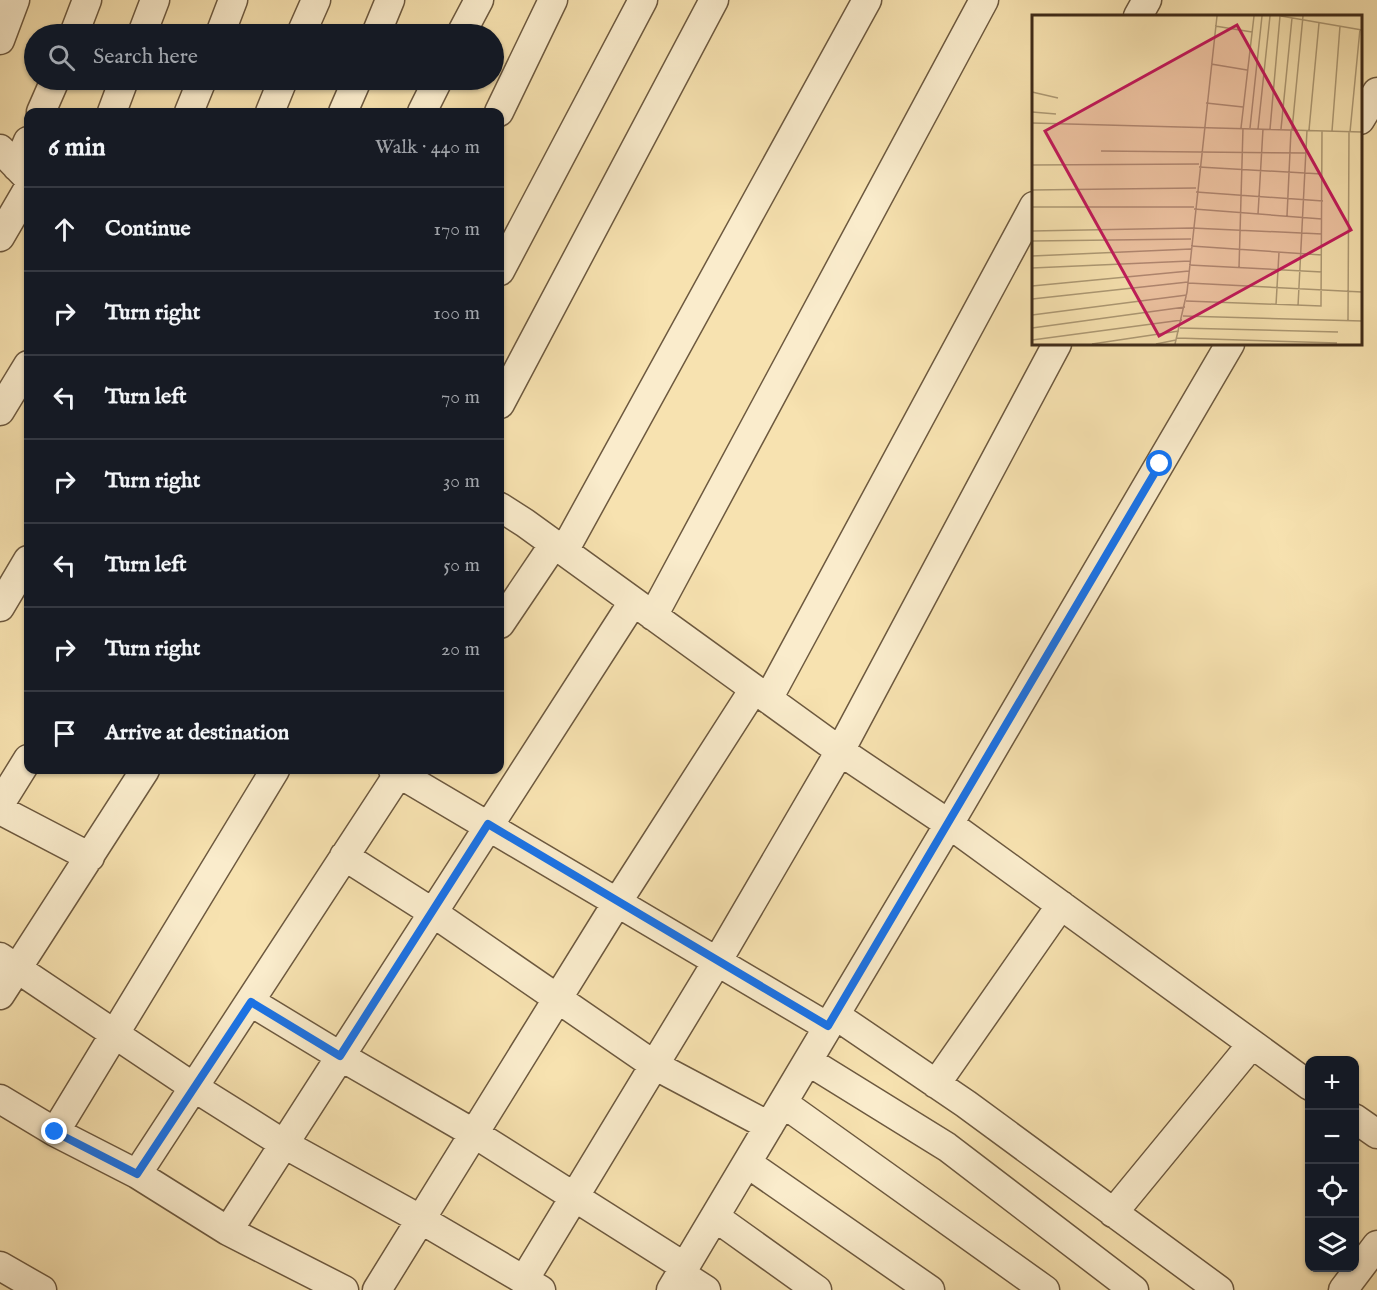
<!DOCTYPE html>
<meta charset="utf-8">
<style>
body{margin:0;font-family:"IM FELL English",serif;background:#20242c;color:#f1f3f6}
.controls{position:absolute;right:18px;bottom:18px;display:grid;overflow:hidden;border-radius:12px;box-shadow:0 2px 4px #0004}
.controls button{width:54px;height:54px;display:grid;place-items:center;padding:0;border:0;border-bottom:2px solid #363941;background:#171b24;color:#f1f3f6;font:30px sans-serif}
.stop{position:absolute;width:18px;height:18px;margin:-14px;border:4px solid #1a73e8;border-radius:50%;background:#fff}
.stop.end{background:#1a73e8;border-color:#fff;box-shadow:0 2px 6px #0008}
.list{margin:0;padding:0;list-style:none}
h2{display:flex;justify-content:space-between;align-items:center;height:78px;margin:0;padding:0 24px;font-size:26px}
h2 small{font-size:20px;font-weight:400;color:#9ea1a6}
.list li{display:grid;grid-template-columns:39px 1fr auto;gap:18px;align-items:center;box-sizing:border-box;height:84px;padding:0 24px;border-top:2px solid #363941}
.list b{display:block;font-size:22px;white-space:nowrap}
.list em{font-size:20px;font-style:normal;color:#9ea1a6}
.icon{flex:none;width:33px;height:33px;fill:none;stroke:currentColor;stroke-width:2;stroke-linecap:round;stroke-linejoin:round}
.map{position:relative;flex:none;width:1377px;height:1290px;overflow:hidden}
.search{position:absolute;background:#171b24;box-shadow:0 2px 4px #0004;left:24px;top:24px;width:480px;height:66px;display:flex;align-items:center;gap:15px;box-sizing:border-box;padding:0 21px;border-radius:33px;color:#9ea1a6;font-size:22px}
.panel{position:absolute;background:#171b24;box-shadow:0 2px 4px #0004;left:24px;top:108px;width:480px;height:666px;border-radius:12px}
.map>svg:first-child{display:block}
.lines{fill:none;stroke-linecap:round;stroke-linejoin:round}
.street-casing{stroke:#6d593f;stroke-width:31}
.street{stroke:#faeccc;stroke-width:28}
.route{stroke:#1a73e8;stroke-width:8}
.inset-road{fill:none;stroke:#ad9974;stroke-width:1.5}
.view{fill:#c2185b;fill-opacity:0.15;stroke:#c2185b;stroke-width:3}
.inset-edge{fill:none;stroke:#3f2b19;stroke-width:3}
</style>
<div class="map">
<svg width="1377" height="1290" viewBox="0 0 1377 1290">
<rect width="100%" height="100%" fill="#f7e2b0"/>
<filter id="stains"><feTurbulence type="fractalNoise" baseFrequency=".00333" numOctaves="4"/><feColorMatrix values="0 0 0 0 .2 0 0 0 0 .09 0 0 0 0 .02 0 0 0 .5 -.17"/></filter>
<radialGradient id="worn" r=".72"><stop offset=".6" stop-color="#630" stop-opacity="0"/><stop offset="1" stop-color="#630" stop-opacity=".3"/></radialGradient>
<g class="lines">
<defs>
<path id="street" d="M1138,16L1147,0
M74,34L87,0
M142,34L155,0
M220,34L233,0
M301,34L316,0
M376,34L390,0
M461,34L479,0
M0,40L15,0
M41,112L55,80
M112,112L124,80
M189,112L202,80
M270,112L283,80
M343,112L357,80
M422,112L438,80
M499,112L553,0
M1360,120L1377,92
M0,149L28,178
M17,167L28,141
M0,237L28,189
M500,271L643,0
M500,404L714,0
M0,411L28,365
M500,507L525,523L840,751L949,824L1310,1086
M564,551L867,0
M0,607L28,560
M653,616L984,0
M500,624L554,544
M768,699L1034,206
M393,770L828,1027
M0,804L28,759
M0,810L90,857
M344,856L432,912L654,1065L769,1126
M0,957L195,1088L284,1144L420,1219L541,1290
M0,995L145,770
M251,1002L340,1056L475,1134L685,1267
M835,1015L966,1104L1219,1290
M808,1061L947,1147L1134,1290
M936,1084L1061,905
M0,1099L55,1132L137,1174L228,1231L344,1290
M783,1103L1045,1290
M1354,1118L1377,1134
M55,1132L275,770
M747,1163L930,1290
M137,1174L401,770
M1113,1213L1252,1044
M715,1217L817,1290
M228,1231L633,602
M0,1266L42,1290
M681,1274L706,1290
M524,1280L718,960L840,751L1057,344
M377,1290L618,901L754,689
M671,1290L949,824L1230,344
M1343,1290L1377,1245"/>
</defs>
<!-- street casing -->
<use href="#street" class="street-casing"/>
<!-- street -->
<use href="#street" class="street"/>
</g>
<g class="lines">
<!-- route -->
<path class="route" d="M55,1132L137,1174L251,1002L340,1056L488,824L828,1026L1160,464"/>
</g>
<!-- overview -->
<g transform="translate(1032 15)">
<rect width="330" height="330" fill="#f7e2b0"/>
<path class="inset-road" d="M249,1L330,15M183,11L220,17M179,49L215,55M0,77L26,83M174,88L211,92M0,97L24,99M0,108L330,117M209,113L222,1M218,113L230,1M226,114L238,1M238,114L248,1M249,114L260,3M260,115L271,1M277,115L287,8M300,116L308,11M318,117L328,14M69,136L274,138M0,150L167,149M167,152L290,159M0,175L164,173M164,177L291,186M0,192H162M162,194L290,204M226,199L231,114M255,201L259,115M0,216L160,213L290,219M0,226L159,224M159,231L290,240M0,241L159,234M157,250L290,257M0,253L158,246M207,253L211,113M156,268L330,277M0,271L157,256M0,284L156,267M154,286L289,291L290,116M244,290L247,237M266,291L275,115M0,300L155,280M151,301L330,306M316,306L317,117M0,313L153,292M148,313L306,317M145,323L305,328M0,325L150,305M60,329L147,316M124,329L144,325M143,329L155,277L185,1"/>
<path class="view" d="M205,10L319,215L127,321L13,116Z"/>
<rect width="330" height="330" class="inset-edge"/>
</g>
<rect width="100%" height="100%" filter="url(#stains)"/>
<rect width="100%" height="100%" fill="url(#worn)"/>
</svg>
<div class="controls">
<button>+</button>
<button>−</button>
<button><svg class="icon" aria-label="locate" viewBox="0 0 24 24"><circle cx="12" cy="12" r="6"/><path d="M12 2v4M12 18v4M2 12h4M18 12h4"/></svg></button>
<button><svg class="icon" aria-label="layers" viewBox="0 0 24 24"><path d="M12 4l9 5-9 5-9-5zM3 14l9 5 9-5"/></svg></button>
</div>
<div class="stop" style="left:1160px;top:464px"></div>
<div class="stop end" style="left:55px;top:1132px"></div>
<div class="search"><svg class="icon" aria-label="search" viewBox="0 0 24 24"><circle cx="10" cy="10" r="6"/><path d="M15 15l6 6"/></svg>Search here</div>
<section class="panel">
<h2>6 min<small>Walk · 440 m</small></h2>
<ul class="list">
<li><svg class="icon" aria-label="ahead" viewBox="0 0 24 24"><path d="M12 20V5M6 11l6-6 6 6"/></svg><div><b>Continue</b></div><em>170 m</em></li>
<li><svg class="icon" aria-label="right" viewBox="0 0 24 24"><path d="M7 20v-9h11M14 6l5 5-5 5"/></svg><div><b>Turn right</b></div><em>100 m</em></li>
<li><svg class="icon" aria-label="left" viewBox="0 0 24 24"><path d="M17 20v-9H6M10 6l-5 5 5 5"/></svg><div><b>Turn left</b></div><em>70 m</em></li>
<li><svg class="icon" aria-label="right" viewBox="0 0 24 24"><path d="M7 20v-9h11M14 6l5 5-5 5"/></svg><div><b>Turn right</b></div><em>30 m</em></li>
<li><svg class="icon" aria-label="left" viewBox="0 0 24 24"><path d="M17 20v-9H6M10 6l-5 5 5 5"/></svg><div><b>Turn left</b></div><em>50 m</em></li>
<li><svg class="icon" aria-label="right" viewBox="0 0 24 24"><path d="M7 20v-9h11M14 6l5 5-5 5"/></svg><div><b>Turn right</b></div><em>20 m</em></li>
<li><svg class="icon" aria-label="arrive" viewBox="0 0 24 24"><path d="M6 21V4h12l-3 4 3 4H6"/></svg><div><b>Arrive at destination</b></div></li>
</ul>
</section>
</div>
